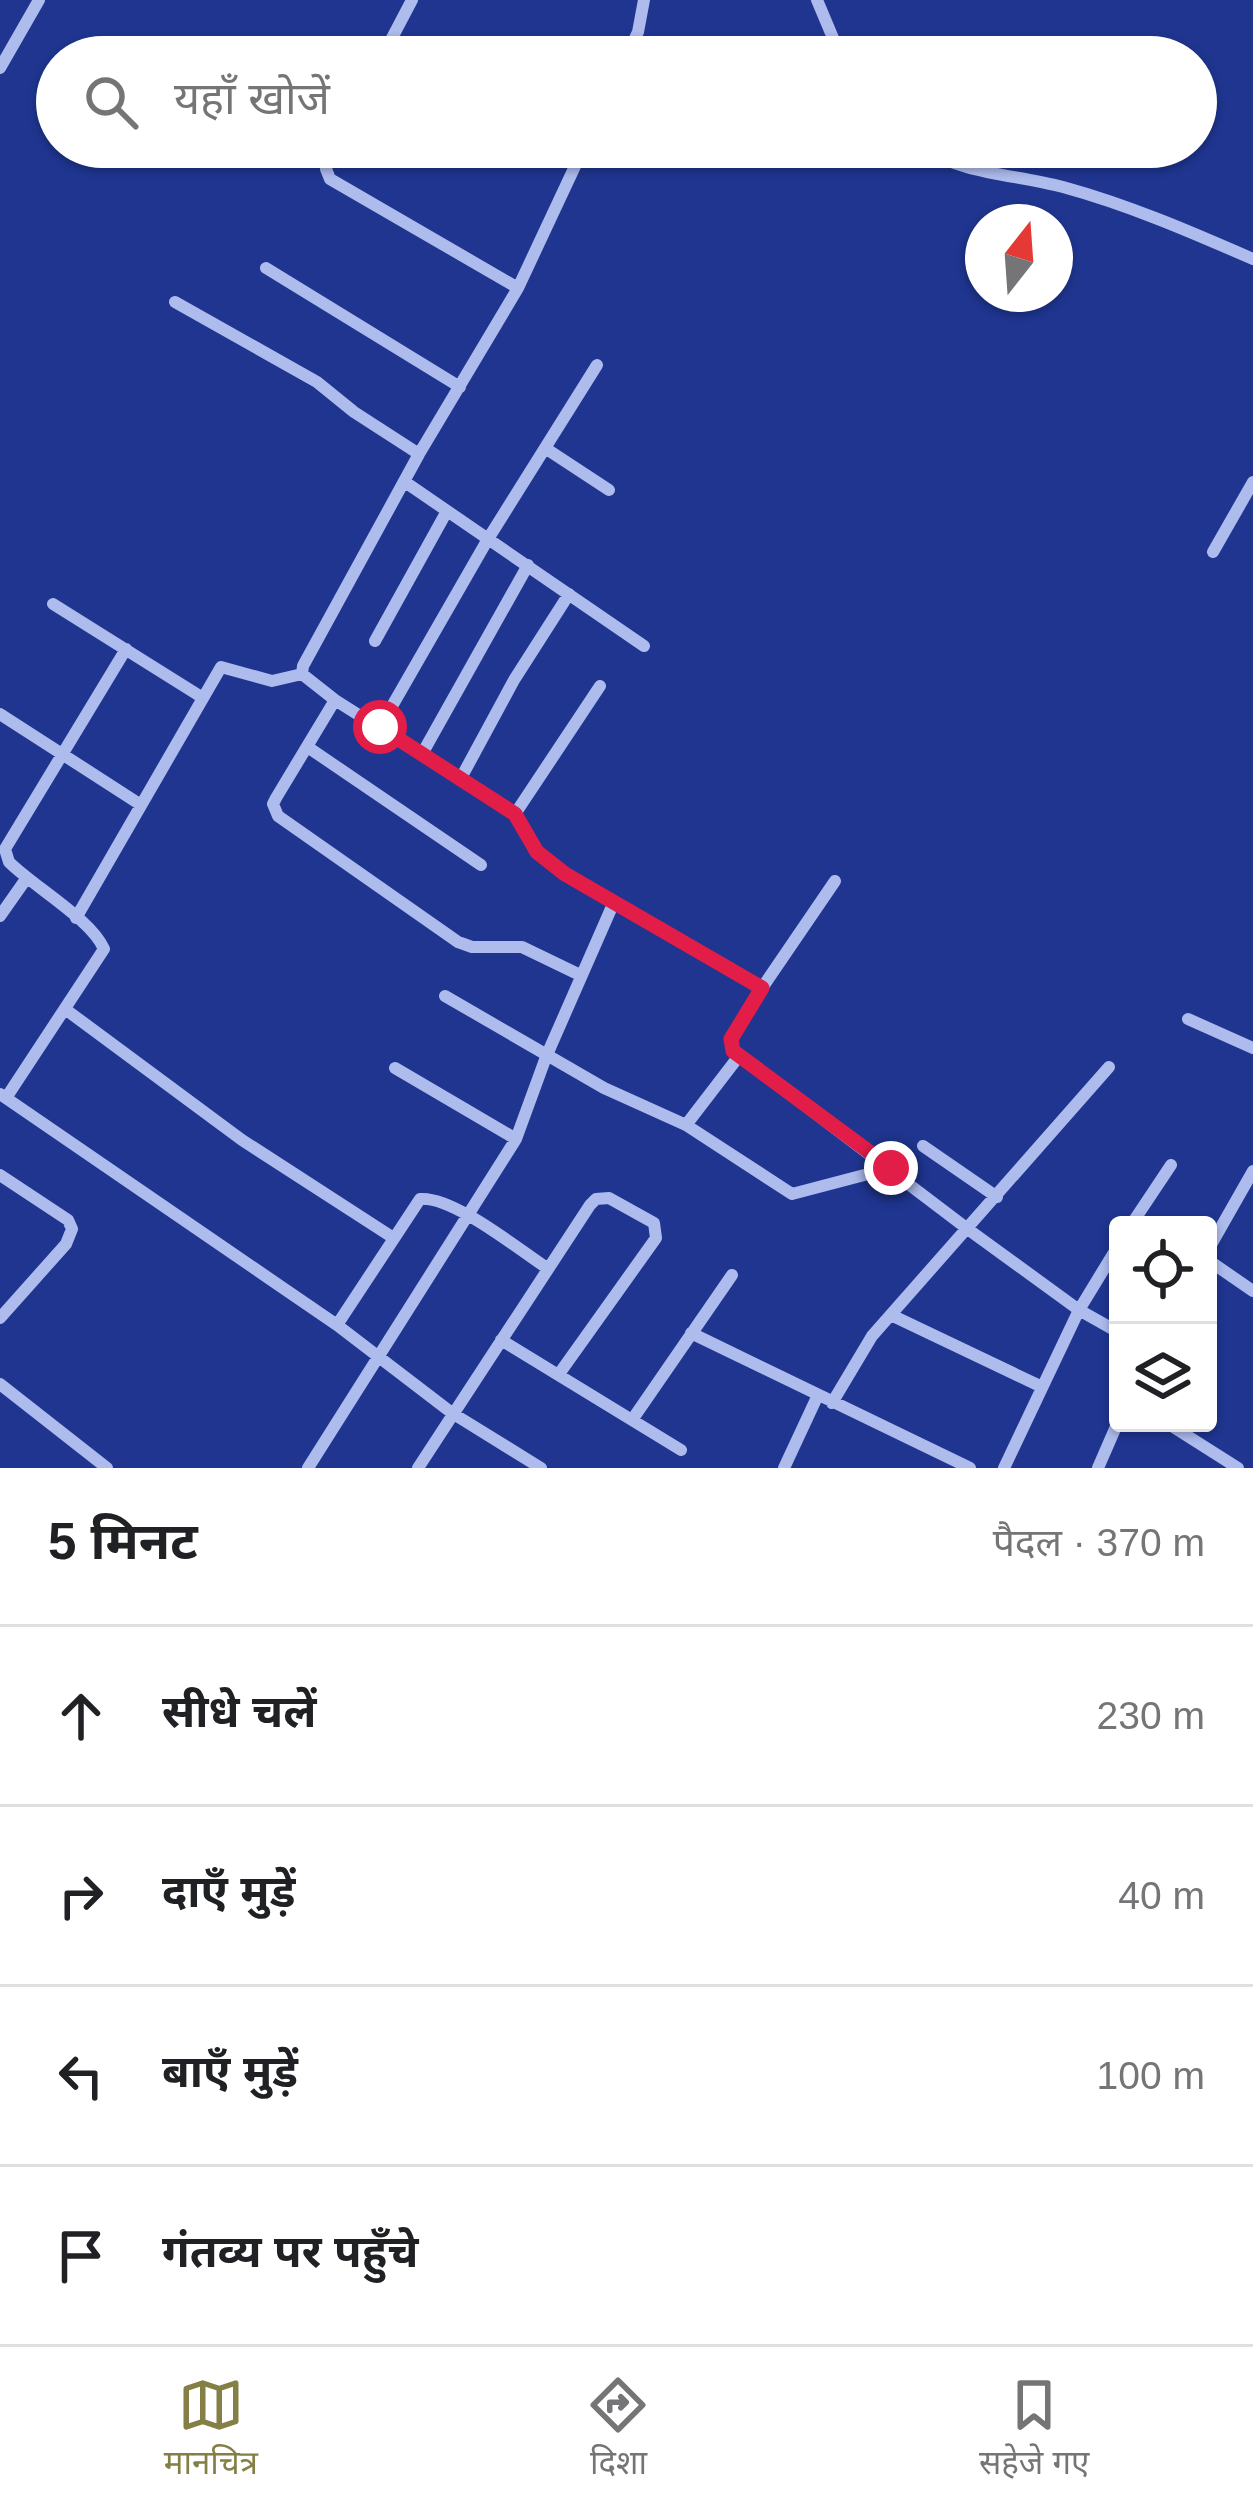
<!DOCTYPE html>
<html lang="hi">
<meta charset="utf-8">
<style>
body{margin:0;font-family:Arial,"Noto Sans Devanagari",sans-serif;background:#f2f2f2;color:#202124}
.controls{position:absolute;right:36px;bottom:36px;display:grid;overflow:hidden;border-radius:12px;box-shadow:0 3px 9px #0004}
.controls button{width:108px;height:108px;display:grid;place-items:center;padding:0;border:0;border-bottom:3px solid #e0e0e0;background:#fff;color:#202124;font:60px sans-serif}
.compass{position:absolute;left:965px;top:204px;width:108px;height:108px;border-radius:50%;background:#fff;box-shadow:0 3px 9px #0004;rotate:17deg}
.stop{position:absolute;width:36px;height:36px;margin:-27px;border:9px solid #e11d48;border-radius:50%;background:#fff}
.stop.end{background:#e11d48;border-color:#fff;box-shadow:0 3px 12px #0008}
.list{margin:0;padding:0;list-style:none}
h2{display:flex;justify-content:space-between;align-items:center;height:156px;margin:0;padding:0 48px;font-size:51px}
h2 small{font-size:39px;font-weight:400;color:#757577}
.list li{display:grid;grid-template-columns:78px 1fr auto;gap:36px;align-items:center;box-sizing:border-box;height:180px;padding:0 48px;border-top:3px solid #e0e0e0}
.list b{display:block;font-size:45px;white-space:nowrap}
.list em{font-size:39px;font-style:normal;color:#757577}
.icon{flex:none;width:66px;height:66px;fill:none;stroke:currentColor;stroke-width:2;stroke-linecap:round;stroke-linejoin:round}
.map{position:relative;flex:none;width:1253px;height:1468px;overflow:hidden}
.search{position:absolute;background:#fff;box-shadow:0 3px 9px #0004;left:36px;right:36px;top:36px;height:132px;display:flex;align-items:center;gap:30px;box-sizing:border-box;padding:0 42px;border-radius:66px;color:#757577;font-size:45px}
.sheet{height:876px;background:#fff}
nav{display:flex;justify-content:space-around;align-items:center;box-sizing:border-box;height:168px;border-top:3px solid #e0e0e0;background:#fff;font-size:33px;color:#757577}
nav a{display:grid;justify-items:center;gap:6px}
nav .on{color:#837f45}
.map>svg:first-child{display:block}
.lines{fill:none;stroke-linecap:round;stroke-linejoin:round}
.street{stroke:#adbbed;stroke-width:12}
.route{stroke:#e11d48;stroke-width:15}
</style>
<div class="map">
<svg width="1253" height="1468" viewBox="0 0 1253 1468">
<rect width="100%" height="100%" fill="#1f358f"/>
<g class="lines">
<!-- street -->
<path class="street" d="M817,0L841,57
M382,57L412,0
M626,57L638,32L644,0
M0,68L39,0
M333,147L326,169L330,179L518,288
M584,147L518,288L419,454L303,666L302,674L335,700L515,814L537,852L565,874L762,988L731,1039L733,1051L969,1230L1079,1310L1118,1332
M922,147C964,175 1015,174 1063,187C1129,205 1191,232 1253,259
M266,268L460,387
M175,302L317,382L354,412L419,454
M545,448L609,490
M405,482L644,646
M1213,552L1253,482
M53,604L203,698
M375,641L447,511
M335,700L276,798L273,804L278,816L458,942L472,947H522L580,975
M0,714L141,805
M380,727L488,539L597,365
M309,748L481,865
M422,754L528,565
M461,778L514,680L569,594
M515,814L600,686
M0,916L26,879
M76,918L221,667L272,681L302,674
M762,988L835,881
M445,996L604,1088L686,1125L792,1194L891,1168
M65,1009L242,1140L392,1237
M1188,1019L1253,1048
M395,1068L516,1139
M0,1094L337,1325L452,1413L541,1468
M6,1098L104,949C91,919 34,887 9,862L5,849L126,649
M686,1125L739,1056
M923,1146L997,1197
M0,1175L68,1220L72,1229L66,1244L0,1318
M1131,1225L1171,1165
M1208,1250L1253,1171
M1208,1260L1253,1291
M891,1315L1040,1386
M337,1325L420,1199C453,1196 518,1249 547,1268
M691,1333L970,1468
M501,1340L681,1450
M0,1384L107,1468
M832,1403L872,1336L1109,1067
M632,1420L732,1275
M1167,1423L1238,1468
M308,1468L516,1139L546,1057L614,902
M418,1468L590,1205L596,1199L609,1198L654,1223L656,1238L559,1374
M784,1468L818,1395
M1004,1468L1079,1310L1118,1246
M1098,1468L1118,1422"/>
</g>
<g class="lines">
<!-- route -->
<path class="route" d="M380,727L515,814L537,852L565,874L762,988L731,1039L733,1051L891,1168"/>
</g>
</svg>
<div class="controls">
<button><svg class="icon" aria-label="locate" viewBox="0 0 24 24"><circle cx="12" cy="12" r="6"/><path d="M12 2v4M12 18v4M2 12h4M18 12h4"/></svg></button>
<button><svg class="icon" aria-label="layers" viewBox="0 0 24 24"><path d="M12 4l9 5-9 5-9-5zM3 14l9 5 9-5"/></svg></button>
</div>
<svg class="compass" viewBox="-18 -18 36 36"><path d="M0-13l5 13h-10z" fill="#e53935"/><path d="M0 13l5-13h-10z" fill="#757577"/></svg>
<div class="stop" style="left:380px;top:727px"></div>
<div class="stop end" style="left:891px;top:1168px"></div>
<div class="search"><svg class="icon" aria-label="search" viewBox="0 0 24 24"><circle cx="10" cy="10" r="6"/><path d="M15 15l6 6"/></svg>यहाँ खोजें</div>
</div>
<section class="sheet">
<h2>5 मिनट<small>पैदल · 370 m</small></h2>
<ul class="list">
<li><svg class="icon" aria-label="ahead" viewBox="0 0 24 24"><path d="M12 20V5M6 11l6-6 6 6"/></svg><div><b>सीधे चलें</b></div><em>230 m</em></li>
<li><svg class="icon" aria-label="right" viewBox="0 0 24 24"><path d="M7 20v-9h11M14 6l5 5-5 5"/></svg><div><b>दाएँ मुड़ें</b></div><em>40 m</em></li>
<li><svg class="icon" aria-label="left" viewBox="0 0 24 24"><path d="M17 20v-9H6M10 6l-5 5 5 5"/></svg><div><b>बाएँ मुड़ें</b></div><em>100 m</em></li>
<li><svg class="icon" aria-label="arrive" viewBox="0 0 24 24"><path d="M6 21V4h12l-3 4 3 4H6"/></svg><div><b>गंतव्य पर पहुँचे</b></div></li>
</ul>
</section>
<nav>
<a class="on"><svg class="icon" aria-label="map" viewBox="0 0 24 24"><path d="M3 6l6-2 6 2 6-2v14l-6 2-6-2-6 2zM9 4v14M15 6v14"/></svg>मानचित्र</a>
<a><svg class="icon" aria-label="directions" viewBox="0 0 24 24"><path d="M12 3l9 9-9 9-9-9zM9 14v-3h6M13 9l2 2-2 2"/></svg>दिशा</a>
<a><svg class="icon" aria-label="saved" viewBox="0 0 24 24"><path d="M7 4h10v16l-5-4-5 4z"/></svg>सहेजे गए</a>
</nav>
